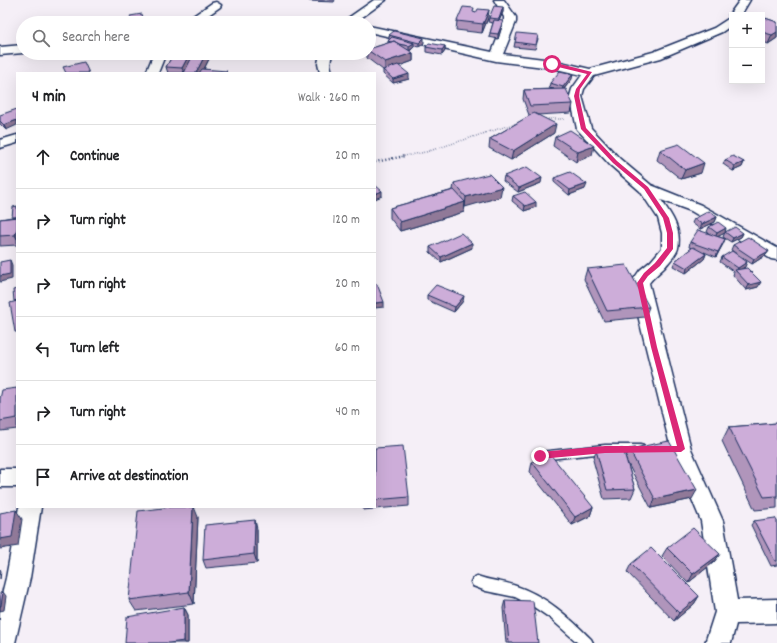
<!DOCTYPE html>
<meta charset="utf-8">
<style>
body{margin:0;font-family:Dekko,sans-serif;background:#f2f2f2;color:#202124}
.controls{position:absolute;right:12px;top:12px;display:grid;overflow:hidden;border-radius:0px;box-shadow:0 4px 16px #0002}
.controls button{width:36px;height:36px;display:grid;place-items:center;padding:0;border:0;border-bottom:1px solid #e0e0e0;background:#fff;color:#202124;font:20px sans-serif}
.stop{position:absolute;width:12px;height:12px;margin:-9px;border:3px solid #db2777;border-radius:50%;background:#fff}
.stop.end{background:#db2777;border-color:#fff;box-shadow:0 1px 4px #0008}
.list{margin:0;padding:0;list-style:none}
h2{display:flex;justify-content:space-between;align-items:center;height:52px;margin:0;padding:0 16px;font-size:17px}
h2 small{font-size:13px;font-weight:400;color:#757577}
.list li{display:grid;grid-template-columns:26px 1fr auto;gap:12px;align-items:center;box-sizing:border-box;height:64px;padding:0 16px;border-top:1px solid #e0e0e0}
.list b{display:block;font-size:15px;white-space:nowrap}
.list em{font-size:13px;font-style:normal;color:#757577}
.icon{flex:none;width:22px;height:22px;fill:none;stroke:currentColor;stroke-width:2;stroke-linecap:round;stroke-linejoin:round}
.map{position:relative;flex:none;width:777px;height:643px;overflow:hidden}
.search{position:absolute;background:#fff;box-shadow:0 4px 16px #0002;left:16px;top:16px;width:360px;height:44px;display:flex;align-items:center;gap:10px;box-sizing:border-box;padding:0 14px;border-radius:22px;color:#757577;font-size:15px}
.panel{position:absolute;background:#fff;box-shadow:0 4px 16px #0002;left:16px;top:72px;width:360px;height:436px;border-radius:0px}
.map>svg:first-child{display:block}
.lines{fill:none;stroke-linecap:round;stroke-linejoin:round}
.service-casing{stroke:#1b2f5e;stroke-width:3}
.minor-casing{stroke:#1b2f5e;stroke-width:3}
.path-far1{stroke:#1b2f5e;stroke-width:1.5;stroke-dasharray:0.5 2;stroke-linecap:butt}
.path{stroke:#1b2f5e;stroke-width:2.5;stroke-dasharray:1 2.5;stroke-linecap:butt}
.service{fill:#fff;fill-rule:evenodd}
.minor{fill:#fff;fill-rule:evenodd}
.wall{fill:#b095bb;stroke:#1b2f5e}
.shaded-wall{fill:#907998;stroke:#1b2f5e}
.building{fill:#cdadd9;stroke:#1b2f5e}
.route{fill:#db2777}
</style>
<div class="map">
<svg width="777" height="643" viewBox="0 0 777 643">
<rect width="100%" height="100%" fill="#f5eff7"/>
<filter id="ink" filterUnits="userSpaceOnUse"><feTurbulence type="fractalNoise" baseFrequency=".025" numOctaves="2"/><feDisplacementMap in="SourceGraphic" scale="8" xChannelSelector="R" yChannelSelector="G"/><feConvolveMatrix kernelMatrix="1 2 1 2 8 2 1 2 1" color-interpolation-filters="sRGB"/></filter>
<g filter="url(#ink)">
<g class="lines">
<defs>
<path id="service" d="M605,445H640L644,446L645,449L644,452L640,453H605L540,460L536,459L535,456L536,453L540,452Z
M477,576C490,581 503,581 516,586C546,596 569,617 591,639L593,643H578L550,618L531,605L515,597L486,591L473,586L471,582L473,578Z"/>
<path id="minor" d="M374,0H386L354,23H341Z
M494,0H504L516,17V22L503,54L552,60L590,69L653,52L714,28L731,17L729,15L740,0H750L741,15H732V25L722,32L661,58L594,76L584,89L582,96L591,128L620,159L651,185L701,205L777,248V260L771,259L691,211L661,200C671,214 682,229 678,248C677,254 668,263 664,268C659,273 653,277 649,283L691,449L723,521L737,600L777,599V623L736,624L731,643H705L715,612L701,521L671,449L632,291L631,283L640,270L651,261L662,248V233L658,218L640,191L610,165L577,129L570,96L572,89L582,75L552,68L496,61L369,32V26L492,52L504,22V17Z
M216,2L221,5L220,7L197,23H183L212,3Z
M23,45V53L0,55V47Z
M154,53H166L158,73H146Z
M320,53H332L330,64L332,73H320L318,64Z
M17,135V143L0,148V140Z
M0,469H17V487H0Z
M19,507H41L30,578L15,643H0V602L6,578Z"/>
</defs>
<!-- service casing -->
<use href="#service" class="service-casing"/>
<!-- minor casing -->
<use href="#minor" class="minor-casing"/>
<!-- path-far1 -->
<path class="path-far1" d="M543,119H564
M399,157L426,152L523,121"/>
<!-- path -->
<path class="path" d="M375,162L405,156"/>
<!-- service -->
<use href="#service" class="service"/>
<!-- minor -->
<use href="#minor" class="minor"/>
</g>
<!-- wall -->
<path class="wall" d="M309,0H335L334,2L309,1Z
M503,7V12L499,21L502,26L498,39L489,37L490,33L493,23L488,22L489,18Z
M474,13H476L488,18L482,33L456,30L457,21Z
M762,17L777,22V38L768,44L762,41Z
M389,35L424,43L419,47L414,46V47L410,51L413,53V61L399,66L409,79L393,83L383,74V70L367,58V53H369V49L388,43V41L389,40Z
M538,39L535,49L514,47L515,42Z
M445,46V51L442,55L426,52V47Z
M174,53H212L204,69L227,73H168L166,67Z
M572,79L564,89L573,104L571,113L537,115L554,133L511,160L489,148L490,139L531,115H529L523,99L524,90L554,89L549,88L550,83Z
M0,115L6,130L0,124Z
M555,137L592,155L576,162L553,146Z
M660,150L701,173L681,179L657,160Z
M725,160L744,162L742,167L733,171L723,164Z
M504,176L541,183L518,192L503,181Z
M554,178L585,189L569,195L554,182Z
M454,183L500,197L465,206L464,212L400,231L390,218V208L453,190Z
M513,196L536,207L524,211L512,201Z
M17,206V245L0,246V219L12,217Z
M717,217L715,222L700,229L692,223L694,219Z
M709,227L725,233L717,236L725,239L723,244L716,257L704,252L706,254L704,259L686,273L673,266L675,261L692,248L689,247L690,242L710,234L707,232Z
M725,232L743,233L741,237L731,242L723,237Z
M733,245L769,251L766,255L752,264L731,250Z
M430,247L472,248L441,262L430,252Z
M722,257L745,267L742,269L758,287L746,290L733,275L734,272L720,262Z
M587,269L649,307L645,317L604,321L584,279Z
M427,295L463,301L454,312L427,300Z
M17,388V429L1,431L0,429V399Z
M777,423V508L755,510L722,441L729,427Z
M375,448L409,497V506L363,510V507H375Z
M629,449L692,499L651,508L627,462L635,489L631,498L604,499L593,460L596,450L626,457Z
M532,462L593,507L590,516L572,525L530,472Z
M198,517L194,604L136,611L129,600Z
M754,521H777V565L771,566L751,525Z
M257,529V563L206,568L203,560Z
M667,548L720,554L714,562L688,583L662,556Z
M631,564L699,596L694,604L674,621L627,572Z
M505,600L538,643H506L503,608Z
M184,607L188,615V643H125Z"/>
<!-- shaded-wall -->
<path class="shaded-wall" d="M503,7V12L498,23L499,19Z
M489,10L488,18L482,33L483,24Z
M143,18L144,22L132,23V20Z
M503,21L502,26L498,39V34Z
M777,32V38L768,44L772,35Z
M424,38V43L419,47V43Z
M414,43V47L409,51V46Z
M445,46V51L442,55V50Z
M190,53H197L184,73L182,68Z
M206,53H212L202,73H196Z
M413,53V61L385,71V62Z
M409,74V79L393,83V79Z
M573,74L572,79L562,91L563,87Z
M17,120V125L6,130L4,125Z
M556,124L554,133L511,160L513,151Z
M594,146L592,155L576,162L578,152Z
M744,162L742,167L733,171L735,166Z
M704,163L701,173L681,179L685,170Z
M542,178L541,183L518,192L519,188Z
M587,184L585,189L569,195L570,190Z
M502,187L500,197L465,207L466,197Z
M382,191V196L375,199V194Z
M465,202L464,212L400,231V222Z
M536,202V207L524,211L525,206Z
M717,217L715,222L700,229L702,224Z
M17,228V239L15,235Z
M726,228L725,233L715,238L717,233Z
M743,233L741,237L731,242L733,238Z
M725,239L723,244L716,257L718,252Z
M472,243V248L441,262V257Z
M769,251L766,255L752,264L754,259Z
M706,254L704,259L686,273L687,268Z
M10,260L12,265V279L0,282V276Z
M747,262L745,267L736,272L738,268Z
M761,282L758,287L746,290L749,285Z
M464,296L463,301L454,312L455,307Z
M384,302V307L375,308V303Z
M697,490L692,499L651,508L655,499Z
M193,507H194L198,517L194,604L189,592Z
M593,507L590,516L572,525L575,517Z
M16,510L22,519L18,546L0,549V539Z
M255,520L257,529V563L254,554Z
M720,554L714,562L688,583L693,574Z
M0,569L1,571L0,579Z
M3,592L6,596L4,610L0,611V606Z
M699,596L694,604L674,621L679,613Z
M184,607L188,615V643H185L184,641Z"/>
<!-- building -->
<path class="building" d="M494,6L503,7L499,19L489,18Z
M463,7L474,8L473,12L476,13L478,9L489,10L483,24L457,21Z
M142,14L143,18L132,20L130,16Z
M762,17L777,22V32L772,35L762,32Z
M494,20L503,21L498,34L490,33Z
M394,31L424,38L419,43L389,35Z
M517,33L538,35L536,45L515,42Z
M392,37L414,43L409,46L399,44L394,41L391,42L388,41Z
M394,41L413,53L385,62L369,51V49Z
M429,43L445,46L442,50L426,47Z
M174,53H190L182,68L166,67Z
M194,53H206L196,73H184Z
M84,62L89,73H66L63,67Z
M398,65L409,74L393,79L383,70Z
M202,69L227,71L225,73H199Z
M560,71L573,74L563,87L550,83Z
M566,89L573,104L530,106L524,90Z
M17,109V120L4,125L0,121V115Z
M534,113L556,124L513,151L490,139Z
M570,130L594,146L578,152L555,137Z
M679,144L704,163L685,170L660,150Z
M733,156L744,162L735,166L725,160Z
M527,167L542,178L519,188L504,176Z
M570,172L587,184L570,190L554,178Z
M489,174L502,187L466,197L454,183Z
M375,185L382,191L375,194Z
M454,190L465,202L400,222L390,208Z
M525,192L536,202L525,206L513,196Z
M17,206V217H12L13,207Z
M709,211L717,217L702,224L694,219Z
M17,217V228L15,235L0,236V219Z
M718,222L726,228L717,233L709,227Z
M735,227L743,233L733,238L725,232Z
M698,230L725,239L718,252L690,242Z
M461,233L472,243L441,257L430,247Z
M748,237L769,251L754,259L733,245Z
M693,247L706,254L687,268L675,261Z
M732,251L747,262L738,268L722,257Z
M10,260V274L0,276V262Z
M626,265L649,307L607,311L587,269Z
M747,268L761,282L749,285L735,270Z
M375,284H377L384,302L375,303Z
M436,285L464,296L455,307L427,295Z
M17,289V300L14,301L13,290Z
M17,301V332H15L10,303Z
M17,388V418L0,421V399L2,390Z
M777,423V496L764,497L729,427Z
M669,441L697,490L655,499L629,449Z
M403,446L409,497L375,500V448Z
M623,449L635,489L607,490L596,450Z
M550,454L593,507L575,517L532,462Z
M172,507H193L189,592L129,600L138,511Z
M16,510L12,537L0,539V513Z
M775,518L777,521V561H775L754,521Z
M255,520L254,554L203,560L205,525Z
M693,528L720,554L693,574L667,548Z
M651,548L699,596L679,613L631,564Z
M3,592L1,606H0V593Z
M505,600L533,601L538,643H509Z
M184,607V641L169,643H125L127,617Z"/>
</g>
<!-- route -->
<path class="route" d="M552,62L592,72L580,89L579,96L586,128L617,161L648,187L669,218L673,233V249L660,266L648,276L643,283L657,347L685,449L681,452L605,453L540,459L536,456L540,452L605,446H677L651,347L637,283L644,273L655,263L667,248V233L663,218L644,189L613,163L581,129L574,96L576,89L587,74L550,65Z"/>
</svg>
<div class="controls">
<button>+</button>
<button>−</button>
</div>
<div class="stop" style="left:552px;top:64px"></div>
<div class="stop end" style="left:540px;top:456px"></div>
<div class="search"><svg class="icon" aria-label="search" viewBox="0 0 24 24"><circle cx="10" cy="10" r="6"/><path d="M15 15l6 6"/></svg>Search here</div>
<section class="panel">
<h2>4 min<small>Walk · 260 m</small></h2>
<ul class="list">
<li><svg class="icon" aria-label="ahead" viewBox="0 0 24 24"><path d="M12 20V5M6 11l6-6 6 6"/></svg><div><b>Continue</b></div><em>20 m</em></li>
<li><svg class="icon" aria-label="right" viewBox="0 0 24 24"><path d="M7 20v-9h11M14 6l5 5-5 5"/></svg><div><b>Turn right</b></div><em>120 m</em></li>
<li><svg class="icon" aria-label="right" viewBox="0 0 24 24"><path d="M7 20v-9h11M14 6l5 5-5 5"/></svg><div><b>Turn right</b></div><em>20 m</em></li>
<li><svg class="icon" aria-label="left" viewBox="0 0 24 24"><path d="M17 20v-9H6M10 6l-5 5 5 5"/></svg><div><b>Turn left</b></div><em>60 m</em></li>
<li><svg class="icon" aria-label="right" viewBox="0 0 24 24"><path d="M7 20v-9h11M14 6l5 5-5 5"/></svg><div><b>Turn right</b></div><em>40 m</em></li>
<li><svg class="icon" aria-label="arrive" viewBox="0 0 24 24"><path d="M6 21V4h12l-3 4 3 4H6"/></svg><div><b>Arrive at destination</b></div></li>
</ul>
</section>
</div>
